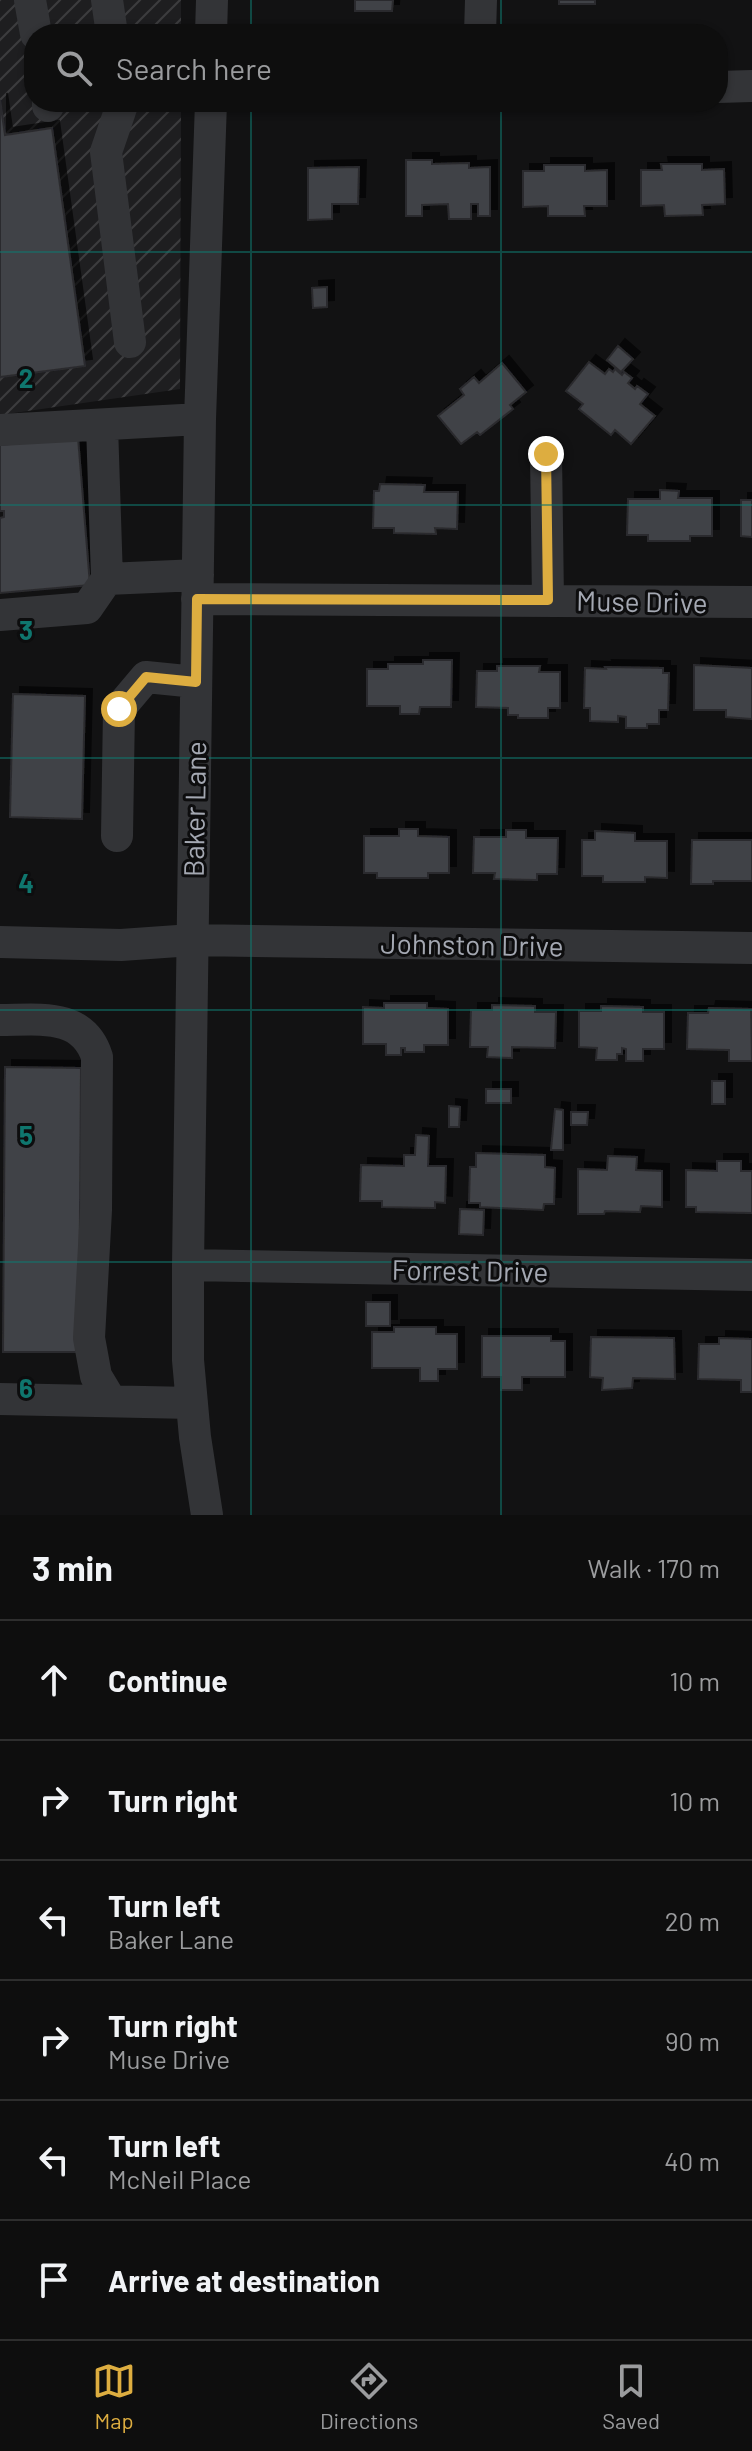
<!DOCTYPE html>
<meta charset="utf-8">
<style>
body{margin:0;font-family:Barlow,sans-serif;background:#171717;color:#f1f3f6}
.stop{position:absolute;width:24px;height:24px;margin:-18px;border:6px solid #ddad40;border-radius:50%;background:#fff}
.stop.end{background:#ddad40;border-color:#fff;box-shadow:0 2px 8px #0008}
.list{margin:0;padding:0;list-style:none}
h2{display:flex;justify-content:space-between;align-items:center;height:104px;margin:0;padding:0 32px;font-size:34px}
h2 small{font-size:26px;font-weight:400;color:#9b9c9e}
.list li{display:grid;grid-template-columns:52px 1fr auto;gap:24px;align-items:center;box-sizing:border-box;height:120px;padding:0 32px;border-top:2px solid #2e2e2e}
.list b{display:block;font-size:30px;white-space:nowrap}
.list p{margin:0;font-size:26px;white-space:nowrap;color:#9b9c9e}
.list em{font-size:26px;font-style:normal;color:#9b9c9e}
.icon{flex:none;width:44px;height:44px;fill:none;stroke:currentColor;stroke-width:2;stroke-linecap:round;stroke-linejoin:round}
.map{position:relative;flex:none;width:752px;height:1515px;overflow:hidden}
.search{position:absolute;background:#0e0e0e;box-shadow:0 2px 6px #0004;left:24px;right:24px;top:24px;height:88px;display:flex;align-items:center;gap:20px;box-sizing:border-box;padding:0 28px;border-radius:32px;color:#9b9c9e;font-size:30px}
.sheet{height:824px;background:#0e0e0e}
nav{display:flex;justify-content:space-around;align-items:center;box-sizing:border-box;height:112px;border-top:2px solid #2e2e2e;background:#0e0e0e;font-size:22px;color:#9b9c9e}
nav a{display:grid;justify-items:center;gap:4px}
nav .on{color:#ddad40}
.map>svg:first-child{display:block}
.industrial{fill:url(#industrial-furrows)}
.building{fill:#414246;stroke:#2c2c2f;stroke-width:2;filter:url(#shadow)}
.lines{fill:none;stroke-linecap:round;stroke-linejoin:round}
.minor{stroke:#333437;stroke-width:32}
.route{stroke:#ddad40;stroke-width:10}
.grid{fill:none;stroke:#0f766e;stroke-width:2;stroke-opacity:0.55}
.labels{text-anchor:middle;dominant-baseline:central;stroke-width:6;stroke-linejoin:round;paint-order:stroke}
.street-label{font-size:28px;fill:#a4a8b2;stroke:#0d0d0e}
.grid-label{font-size:26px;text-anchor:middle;font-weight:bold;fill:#0f766e;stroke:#0d0d0e;stroke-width:6;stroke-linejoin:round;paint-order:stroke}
</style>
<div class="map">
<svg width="752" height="1515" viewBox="0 0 752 1515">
<defs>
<pattern id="industrial-furrows" width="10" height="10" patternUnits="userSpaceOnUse" patternTransform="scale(2)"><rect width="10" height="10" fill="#1e1e20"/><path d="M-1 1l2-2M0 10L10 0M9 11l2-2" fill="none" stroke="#3c3c3e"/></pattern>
<filter id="shadow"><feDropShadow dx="7" dy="-7" stdDeviation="0" flood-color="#0009"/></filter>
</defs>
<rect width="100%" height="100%" fill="#121213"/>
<!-- industrial -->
<path class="industrial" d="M0,0H181V34H34V102H181L180,389L0,415Z"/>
<!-- building -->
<path class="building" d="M355,0H393L392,11H355Z
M559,0H595V4H559Z
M0,100L5,135L52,128L85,366L0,377Z
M406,160H432V164L469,163V168L490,167V216H478V204H471V219H449L448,204L422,205V216H406Z
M661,164H702V170L724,169L725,204L702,205L703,215L665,216L664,205L641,206V170H662Z
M544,165H585V171L607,170V206H584L585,216H548V206L523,207V171H544Z
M359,167L358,204H332V219L308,220V168Z
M327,287V307L313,308L312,288Z
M618,346L633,359L621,372L607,360Z
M589,362L605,374L609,369L613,372L615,369L622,375L624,372L632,378L628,383L635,389L637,386L648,394L640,404L655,416L631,444L615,430L611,435L579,409L583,404L566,391Z
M502,363L526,392L510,405L513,409L480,435L477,432L461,444L438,416L464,395L460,389L474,377L479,383Z
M78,438L90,585L0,593V518L4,517V511H0V445Z
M380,484L425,485L424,492H458L457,529L435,528L436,534L394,533V528H373L374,491H379Z
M660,490L679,491L678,498H712V536H690V541H648V535H627L628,499H660Z
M741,500H752V537L741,536Z
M423,660H452L451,707H420L419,714H400V706H367V669H388V664H423Z
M694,665L752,668V719L726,717V710H694Z
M497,666H540L539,672H560V708H548V718H518V715H508V708L476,707L477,671H497Z
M605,667L663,668V673H669L668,710H659V724H647V728H626V717L618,716V722L590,721V708H584L585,668L606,669Z
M13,694L85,696L82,819L10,817Z
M399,829H418V836L449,837V873H428V878H377V873H364V836H399Z
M506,830H526V838H558L557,874H537V880L494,879L495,873H473L474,837H506Z
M595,831L635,833V841H667V878L645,877V882H603V876H582V840H595Z
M692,840H752V881H713V884H691Z
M384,1003H427V1008L448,1009V1045H424V1052H405V1048H401V1055H386V1044H363V1007L384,1008Z
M492,1005L535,1006V1012H556L555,1048L512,1047V1058L487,1057L488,1047H470L471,1010H492Z
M601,1006L643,1007V1012H664V1049H643V1061H626V1049L622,1048V1054H617V1060H596L597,1048L579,1047V1011H601Z
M709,1008L751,1009L752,1061H729V1050L687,1049L688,1013H708Z
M5,1067L81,1068L79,1352H3Z
M712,1081H725V1104H712Z
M486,1089H511V1103H486Z
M449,1106L460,1107L459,1127H449Z
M555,1109L563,1110V1150H551Z
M571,1112H588L587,1125H571Z
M416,1135L429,1136L428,1166H446L445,1203L435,1202V1208L382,1207V1201H360L361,1165L404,1166V1155H415Z
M476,1153L545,1155V1167L555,1168L554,1204H544L543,1210L480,1207V1203H469L470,1167H476Z
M608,1156L637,1157L636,1170L662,1171V1207L641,1206L640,1212L605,1211L604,1214H578V1169L607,1170Z
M717,1161H741V1171H752V1213L696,1212V1207H686V1170L717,1171Z
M460,1209L484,1210L483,1235L459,1234Z
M366,1302H390V1326H366Z
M394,1327H436V1334H457V1369H438V1381H420V1368H372V1332H394Z
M482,1336H551V1341H565V1377H522V1390H501V1377H482Z
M591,1337L674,1338L675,1379L633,1378L632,1388L602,1390L603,1378L590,1377Z
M719,1338L752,1339V1392H741V1380L698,1379L699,1344H719Z"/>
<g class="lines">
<!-- minor -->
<path class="minor" d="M30,0L36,34
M107,0L112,34
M211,34L212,0
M480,34L481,0
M718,87L752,86
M48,102V106
M123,102L106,152L130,342
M102,425L107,579
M0,430L200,419
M546,454L548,600
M197,599L752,602
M0,615L87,608L107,579L198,575
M117,836L119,709L146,677L196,682
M0,942L121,945L192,940L752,948
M0,1020C38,1020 83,1012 97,1057L96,1210L89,1338L96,1376L111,1401
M188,1265L752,1275
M0,1399L192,1403
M207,1515L195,1437L188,1360V1265L200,419L211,102"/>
</g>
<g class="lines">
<!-- route -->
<path class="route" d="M119,709L146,677L196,682L197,599L548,600L546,454"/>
</g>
<!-- grid -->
<path class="grid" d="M251,0V34M501,0V34M251,102V1515M501,102V1515M0,252H752M0,505H752M0,758H752M0,1010H752M0,1262H752"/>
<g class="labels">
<!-- street labels -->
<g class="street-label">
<text transform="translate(642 601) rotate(1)">Muse Drive</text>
<text transform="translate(194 809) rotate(-89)">Baker Lane</text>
<text transform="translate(472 944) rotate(1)">Johnston Drive</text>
<text transform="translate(470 1270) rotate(1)">Forrest Drive</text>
</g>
</g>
<g class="grid-label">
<text x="26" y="388">2</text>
<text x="26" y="640">3</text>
<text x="26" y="893">4</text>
<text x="26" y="1145">5</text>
<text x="26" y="1398">6</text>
</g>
</svg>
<div class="stop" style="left:119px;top:709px"></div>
<div class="stop end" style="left:546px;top:454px"></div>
<div class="search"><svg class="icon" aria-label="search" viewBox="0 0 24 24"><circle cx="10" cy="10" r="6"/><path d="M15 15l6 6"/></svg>Search here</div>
</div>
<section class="sheet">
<h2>3 min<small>Walk · 170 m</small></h2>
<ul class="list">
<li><svg class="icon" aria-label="ahead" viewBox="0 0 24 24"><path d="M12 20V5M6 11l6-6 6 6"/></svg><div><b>Continue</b></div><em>10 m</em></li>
<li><svg class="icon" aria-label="right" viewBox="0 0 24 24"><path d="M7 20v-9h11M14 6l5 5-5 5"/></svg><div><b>Turn right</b></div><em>10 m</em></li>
<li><svg class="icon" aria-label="left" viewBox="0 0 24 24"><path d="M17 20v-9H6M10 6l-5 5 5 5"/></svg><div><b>Turn left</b><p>Baker Lane</p></div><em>20 m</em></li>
<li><svg class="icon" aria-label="right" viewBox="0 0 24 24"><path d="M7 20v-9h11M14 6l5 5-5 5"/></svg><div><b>Turn right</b><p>Muse Drive</p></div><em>90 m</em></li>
<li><svg class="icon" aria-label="left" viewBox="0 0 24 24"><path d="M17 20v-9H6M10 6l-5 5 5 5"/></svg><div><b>Turn left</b><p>McNeil Place</p></div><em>40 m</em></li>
<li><svg class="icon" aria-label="arrive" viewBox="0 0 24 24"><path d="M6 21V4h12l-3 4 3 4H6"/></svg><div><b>Arrive at destination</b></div></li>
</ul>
</section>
<nav>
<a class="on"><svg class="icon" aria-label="map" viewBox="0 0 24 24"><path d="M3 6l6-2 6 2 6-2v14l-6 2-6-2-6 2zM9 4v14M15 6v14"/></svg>Map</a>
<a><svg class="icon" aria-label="directions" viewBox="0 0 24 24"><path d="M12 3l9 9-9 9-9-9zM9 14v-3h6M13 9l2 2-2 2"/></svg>Directions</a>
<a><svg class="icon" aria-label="saved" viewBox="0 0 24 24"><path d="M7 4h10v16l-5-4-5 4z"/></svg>Saved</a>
</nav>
